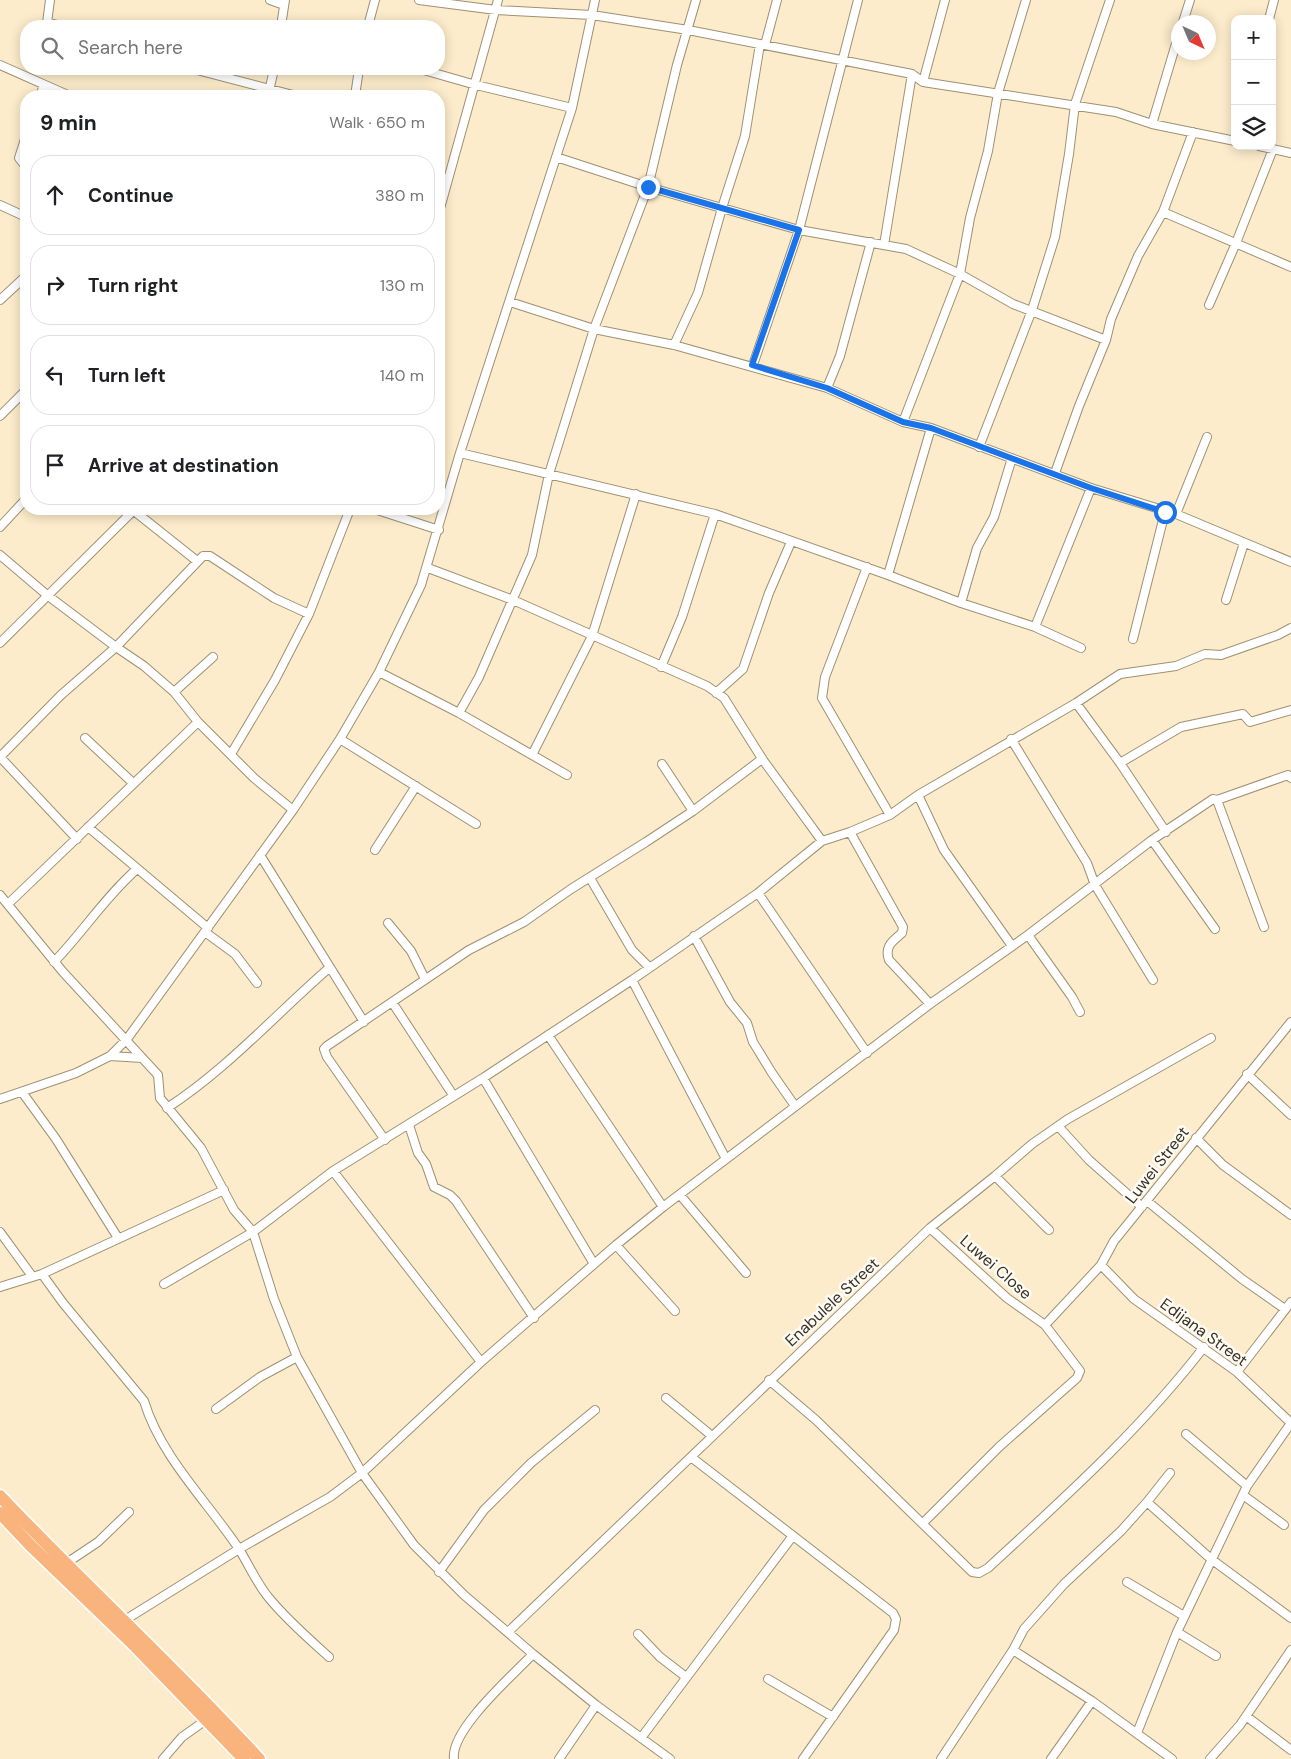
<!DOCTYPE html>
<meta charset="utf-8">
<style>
body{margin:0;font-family:"DM Sans",sans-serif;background:#f2f2f2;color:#202124}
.controls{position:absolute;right:15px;top:15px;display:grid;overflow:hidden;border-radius:10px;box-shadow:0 2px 12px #0003}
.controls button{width:45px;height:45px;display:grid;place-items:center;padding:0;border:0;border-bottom:1px solid #e0e0e0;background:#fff;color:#202124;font:25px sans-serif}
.compass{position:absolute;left:1171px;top:15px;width:45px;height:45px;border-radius:50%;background:#fff;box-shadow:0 2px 12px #0003;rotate:136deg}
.stop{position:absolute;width:15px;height:15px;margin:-11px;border:4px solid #1a73e8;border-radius:50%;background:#fff}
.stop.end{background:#1a73e8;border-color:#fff;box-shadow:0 1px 5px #0008}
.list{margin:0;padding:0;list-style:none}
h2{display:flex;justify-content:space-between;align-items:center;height:65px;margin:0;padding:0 20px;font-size:21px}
h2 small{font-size:16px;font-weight:400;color:#757577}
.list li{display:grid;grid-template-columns:32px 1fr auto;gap:15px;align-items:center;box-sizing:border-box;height:80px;margin:0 10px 10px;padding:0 10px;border:1px solid #e0e0e0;border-radius:20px}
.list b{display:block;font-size:19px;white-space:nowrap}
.list em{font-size:16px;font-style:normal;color:#757577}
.icon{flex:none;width:28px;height:28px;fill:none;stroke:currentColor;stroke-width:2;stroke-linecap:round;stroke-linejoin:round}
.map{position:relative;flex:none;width:1291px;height:1759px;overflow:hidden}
.search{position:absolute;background:#fff;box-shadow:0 2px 12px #0003;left:20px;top:20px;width:425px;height:55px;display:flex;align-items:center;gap:12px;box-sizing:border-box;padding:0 18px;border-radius:20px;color:#757577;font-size:19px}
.panel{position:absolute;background:#fff;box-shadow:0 2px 12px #0003;left:20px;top:90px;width:425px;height:425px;border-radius:20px}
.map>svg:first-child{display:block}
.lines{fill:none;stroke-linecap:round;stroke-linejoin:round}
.minor-casing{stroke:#9f9072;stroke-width:10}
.trunk-casing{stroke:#fff;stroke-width:15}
.minor{stroke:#fff;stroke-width:8}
.trunk{stroke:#f8b47c;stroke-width:12}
.route{stroke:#1a73e8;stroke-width:6}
.labels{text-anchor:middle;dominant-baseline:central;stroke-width:5;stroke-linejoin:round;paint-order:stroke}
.street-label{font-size:16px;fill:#373124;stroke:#fefbf4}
</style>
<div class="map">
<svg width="1291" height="1759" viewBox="0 0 1291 1759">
<rect width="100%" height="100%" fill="#fceccb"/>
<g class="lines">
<defs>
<path id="minor" d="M270,0L284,5
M419,0L496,10L592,15L688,30L912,74L923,82L1116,112L1152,124L1235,141
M696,0L677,65L648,187L799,230L906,249L960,274L1013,304L1106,340
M1269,19L1274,0
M1183,22L1190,0
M47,23L50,0
M44,26L50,23L61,26
M281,26L285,0
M368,26L375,0
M765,45L777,0
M0,65L70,96
M193,69L297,96
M420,69L476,85L572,108
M923,82L945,0
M40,96L44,85
M268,96L274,69
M355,96L359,69
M1152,124L1178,37
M1193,132L1163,212L1291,267
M26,136L19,158L26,167
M1259,146L1291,153
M0,205L26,217
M439,212L498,0
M884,245L912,74
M0,300L26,276
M510,302L594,329L674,345L827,388L903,422L931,428L1091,488L1176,514L1291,562
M1209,305L1236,243L1273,149
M674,345L698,293L722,208L745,136L760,44
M753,365L799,230L858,0
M827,388L840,356L871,242
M0,416L26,390
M903,422L960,274L970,218L988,151L998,93L1026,0
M979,447L1032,310L1055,237L1069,154L1075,104L1110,0
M460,453L715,514L888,575L961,603L1035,627L1091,488
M1055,473L1079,406L1106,340L1111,319L1138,256L1163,212
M374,509L439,530
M133,510L197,561
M1176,514L1207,437
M0,527L26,499
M0,555L47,595L116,647L61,695L0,757
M867,567L825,677L822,698L890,815
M428,568L513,600L707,686L724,698L763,760L822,841
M888,575L931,428
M1226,600L1244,543
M961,603L977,548L994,517L1012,458
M1035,627L1081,648
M1133,639L1165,512
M0,643L135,509
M661,667L682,617L715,514
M379,672L459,713L567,775
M174,692L213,657
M716,693L743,669L769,593L791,542
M1076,703L1120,763
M459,713L479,677L532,555L549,474L594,329L648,187L556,157
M85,738L133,783
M340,739L476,824
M1011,739L1087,863L1095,885L1153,980
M231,754L275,680L309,614
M532,755L592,636L636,494
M0,757L77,839
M662,764L693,811
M918,795L944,850L1012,946
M1217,800L1264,927
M293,810L254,778L198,722L174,692L144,666L116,647L203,556H210L274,598L309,614L350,509
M88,827L208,928
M850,832L903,927L902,933C893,941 884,946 889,960L930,1004
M1166,832L1120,763L1181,727L1243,714L1250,722L1291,710
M1152,840L1215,929
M375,850L416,786
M260,855L364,1022
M590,878L632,950L649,967
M758,893L867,1053
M0,895L63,972L158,1075L160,1098L201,1148L234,1210L253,1232L274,1299L297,1357L362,1473L414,1545L464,1595L533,1654L596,1705L670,1759
M8,904L198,722
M388,923L411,951L425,979
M205,932L235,954L257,983
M1028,935L1072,997L1080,1012
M694,936L730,1002L747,1023L753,1042L772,1073L795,1106
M54,962C83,932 106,896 137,869
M632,980L726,1159
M392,1002L453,1095
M548,1035L663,1207
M110,1056L142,1058
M1247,1074L1291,1115
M483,1078L594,1264
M22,1092L56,1139L118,1238
M0,1099L76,1073L110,1056L127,1039L293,810L340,739L379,672L421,585L460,453L572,108L595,0
M167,1108C227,1069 275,1015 329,968
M409,1125L418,1153L426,1164L434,1187L450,1195L456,1201L534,1318
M1058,1126L1089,1160L1142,1207
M1196,1138L1223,1165L1291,1215
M385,1140L327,1057L324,1049L327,1046L469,950L524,922L571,889L646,842L693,811L762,759
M333,1171L481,1362
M995,1176L1049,1230
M680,1195L746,1273
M1147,1201L1242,1279L1285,1309
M0,1232L32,1276
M616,1245L675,1311
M1101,1265L1134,1299L1237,1372L1291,1423
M42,1274L63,1303L144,1401C161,1457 207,1501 239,1549C249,1565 257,1584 269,1598C287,1620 308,1638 329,1657
M164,1284L253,1232L333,1171L483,1078L632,980L758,893L822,841L850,832L890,815L918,795L1076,703L1120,674L1176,666L1205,654L1221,655L1278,635L1291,628
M0,1287L42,1274L224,1190
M1045,1325L1101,1265L1114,1241L1291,1022
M1237,1372L1291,1302
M769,1380L816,1420L972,1572L979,1573L988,1568C1065,1497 1140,1430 1204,1347
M666,1398L712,1436
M216,1409L260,1377L297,1357
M1186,1434L1247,1486
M691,1457L893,1613L896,1619L894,1630L803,1759
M1243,1495L1284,1525
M1147,1502L1170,1473
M923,1523L999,1447L1077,1378L1080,1371L1045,1325L1007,1298L930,1228
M65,1564L98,1542L129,1512
M439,1572L484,1510L531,1463L595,1410
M1127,1582L1184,1616
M125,1620L239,1549L330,1497L362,1473L481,1362L616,1245L663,1207L930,1004L1028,935L1152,840L1213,799L1217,800L1288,775L1291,778
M508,1632L930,1228L995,1176L1032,1144L1068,1119L1211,1038
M1177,1632L1216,1656
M638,1634L660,1657L686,1677
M1013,1650L1092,1701L1172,1759
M768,1679L833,1717
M1246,1716L1291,1750
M1137,1733L1177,1632L1247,1486L1291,1423
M641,1738L792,1537
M163,1759L182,1737L206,1720
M454,1759C450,1730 512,1676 533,1654
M559,1759L596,1705
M941,1759L1013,1650L1024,1629L1064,1584L1121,1531L1147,1502L1211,1559L1291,1618
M1051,1759L1092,1701
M1210,1759L1240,1725L1291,1650"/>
<path id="trunk" d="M0,1496C84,1585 176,1668 259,1759
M0,1513L30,1545L135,1646L244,1759"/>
</defs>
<!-- minor casing -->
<use href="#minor" class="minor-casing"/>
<!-- trunk casing -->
<use href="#trunk" class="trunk-casing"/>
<!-- minor -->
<use href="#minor" class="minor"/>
<!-- trunk -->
<use href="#trunk" class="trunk"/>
</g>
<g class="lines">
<!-- route -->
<path class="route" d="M648,187L799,230L752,365L827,388L903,422L931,428L1091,488L1165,512"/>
</g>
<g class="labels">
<!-- street labels -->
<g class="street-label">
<text transform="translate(1157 1165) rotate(-52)">Luwei Street</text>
<text transform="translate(996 1267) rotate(41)">Luwei Close</text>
<text transform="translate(832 1302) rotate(-43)">Enabulele Street</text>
<text transform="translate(1204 1332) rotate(36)">Edijana Street</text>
</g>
</g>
</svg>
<div class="controls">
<button>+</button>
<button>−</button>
<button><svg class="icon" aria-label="layers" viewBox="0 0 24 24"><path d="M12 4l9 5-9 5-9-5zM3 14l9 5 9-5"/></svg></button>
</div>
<svg class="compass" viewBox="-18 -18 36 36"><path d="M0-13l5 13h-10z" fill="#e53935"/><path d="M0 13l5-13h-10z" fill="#757577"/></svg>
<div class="stop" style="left:1165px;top:512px"></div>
<div class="stop end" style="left:648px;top:187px"></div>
<div class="search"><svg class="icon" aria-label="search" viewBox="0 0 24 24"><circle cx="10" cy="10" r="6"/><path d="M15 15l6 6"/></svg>Search here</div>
<section class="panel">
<h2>9 min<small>Walk · 650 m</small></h2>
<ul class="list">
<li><svg class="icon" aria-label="ahead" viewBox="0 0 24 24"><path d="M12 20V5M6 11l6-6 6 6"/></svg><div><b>Continue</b></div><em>380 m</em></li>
<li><svg class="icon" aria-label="right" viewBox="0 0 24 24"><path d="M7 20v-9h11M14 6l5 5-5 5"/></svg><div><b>Turn right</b></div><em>130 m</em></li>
<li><svg class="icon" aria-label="left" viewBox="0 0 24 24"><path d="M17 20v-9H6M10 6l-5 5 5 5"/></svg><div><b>Turn left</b></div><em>140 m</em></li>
<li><svg class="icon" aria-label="arrive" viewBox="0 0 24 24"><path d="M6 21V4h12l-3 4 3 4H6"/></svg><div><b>Arrive at destination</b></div></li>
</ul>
</section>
</div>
